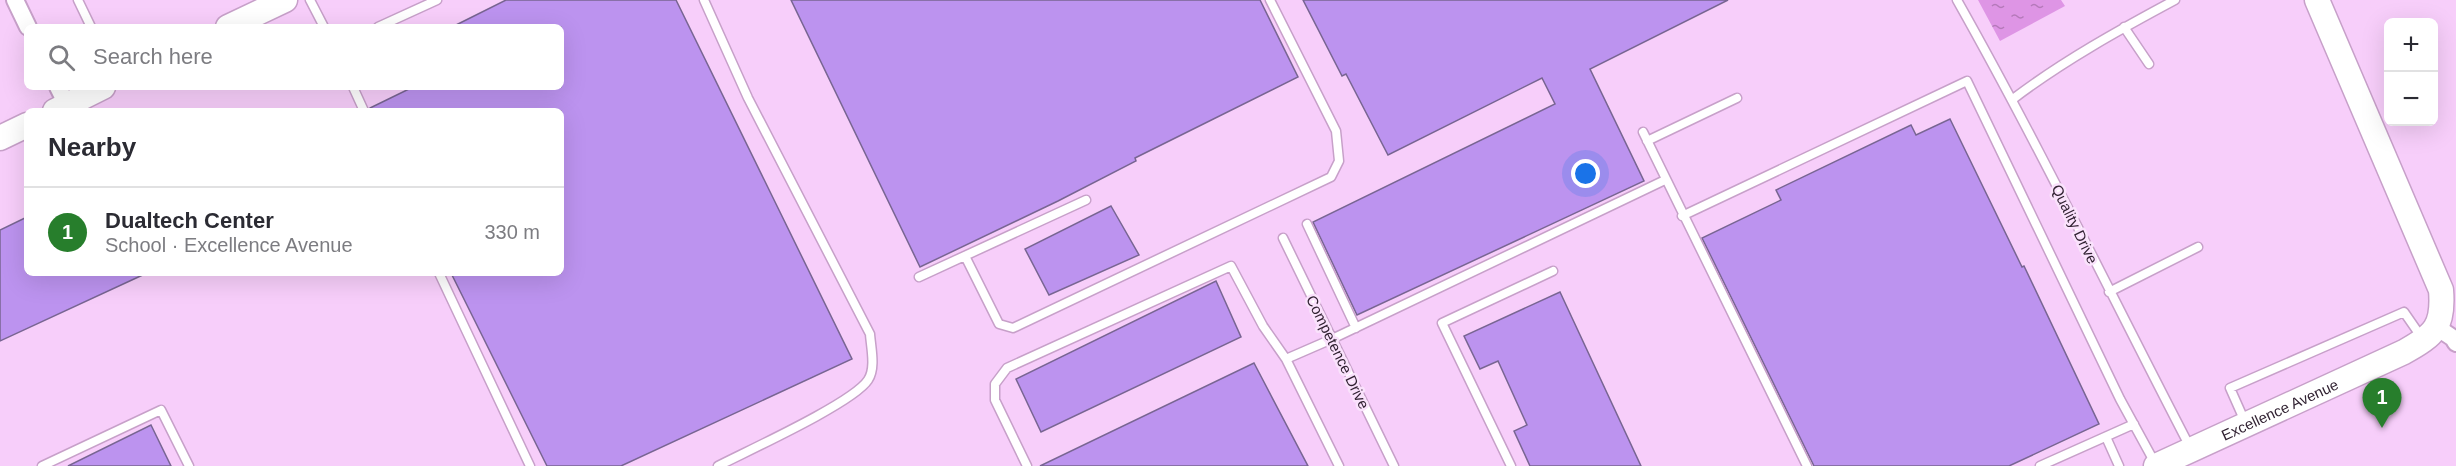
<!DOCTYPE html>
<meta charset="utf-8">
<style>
body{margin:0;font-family:Arial,sans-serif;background:#f7f7f7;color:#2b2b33}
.controls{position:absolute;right:18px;top:18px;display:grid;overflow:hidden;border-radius:9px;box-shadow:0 6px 24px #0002}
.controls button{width:54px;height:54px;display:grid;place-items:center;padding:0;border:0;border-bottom:2px solid #e1e1e2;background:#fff;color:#2b2b33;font:30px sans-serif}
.you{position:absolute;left:1586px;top:174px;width:21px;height:21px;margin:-15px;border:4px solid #fff;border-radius:50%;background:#1a73e8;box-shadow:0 0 0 9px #1a73e833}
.badge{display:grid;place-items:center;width:39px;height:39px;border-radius:50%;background:#277e2c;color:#fff;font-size:20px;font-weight:700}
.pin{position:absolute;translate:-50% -50px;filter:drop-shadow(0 2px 3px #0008)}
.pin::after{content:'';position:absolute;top:32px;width:21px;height:18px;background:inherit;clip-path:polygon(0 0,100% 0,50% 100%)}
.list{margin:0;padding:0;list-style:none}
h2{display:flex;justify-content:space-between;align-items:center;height:78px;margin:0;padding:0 24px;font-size:26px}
h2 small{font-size:20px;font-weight:400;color:#7c7c81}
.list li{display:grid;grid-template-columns:39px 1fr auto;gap:18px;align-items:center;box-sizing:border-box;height:90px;padding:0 24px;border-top:2px solid #e1e1e2}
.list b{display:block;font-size:22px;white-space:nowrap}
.list p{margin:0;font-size:20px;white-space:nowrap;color:#7c7c81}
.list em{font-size:20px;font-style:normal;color:#7c7c81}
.icon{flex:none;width:33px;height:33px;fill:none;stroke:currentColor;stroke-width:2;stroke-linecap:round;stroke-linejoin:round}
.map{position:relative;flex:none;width:2456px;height:466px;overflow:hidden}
.search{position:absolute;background:#fff;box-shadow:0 6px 24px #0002;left:24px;top:24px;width:540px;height:66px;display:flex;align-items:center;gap:15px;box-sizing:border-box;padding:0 21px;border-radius:9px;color:#7c7c81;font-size:22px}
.panel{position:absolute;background:#fff;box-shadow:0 6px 24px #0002;left:24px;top:108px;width:540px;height:168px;border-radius:9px}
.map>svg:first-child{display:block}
.water{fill:url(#water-ripples)}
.building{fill:#bc93ef;stroke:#786592;stroke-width:1.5}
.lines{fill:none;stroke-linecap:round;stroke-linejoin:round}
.lane-casing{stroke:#c7a0c9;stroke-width:11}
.street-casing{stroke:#c7a0c9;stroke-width:20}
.secondary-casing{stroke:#c7a0c9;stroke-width:27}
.lane{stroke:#fff;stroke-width:8}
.street{stroke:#fff;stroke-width:16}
.secondary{stroke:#fff;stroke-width:24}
.labels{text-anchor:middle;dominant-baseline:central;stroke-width:5;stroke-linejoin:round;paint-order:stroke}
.street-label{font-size:15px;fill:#312232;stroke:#fae2fc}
</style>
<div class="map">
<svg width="2456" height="466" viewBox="0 0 2456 466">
<defs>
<pattern id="water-ripples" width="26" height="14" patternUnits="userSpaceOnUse" patternTransform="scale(1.5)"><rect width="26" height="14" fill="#de95e5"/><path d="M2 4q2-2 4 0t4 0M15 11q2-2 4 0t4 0" fill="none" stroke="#b579ba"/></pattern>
</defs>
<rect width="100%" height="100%" fill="#f7cefa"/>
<!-- water -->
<path class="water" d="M1978,0H2061L2065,6L2000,41Z"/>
<!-- building -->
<path class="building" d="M506,0H676L852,359L621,466H547L451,273H561V111H370V108L413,87H561V27H452Z
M791,0H1260L1298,77L1135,158L1136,161L1058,201L920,267Z
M1303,0H1728L1590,69L1644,181L1357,315L1313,222L1555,104L1542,78L1388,155L1346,74L1342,76Z
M1950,119L2022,267L2024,266L2099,424L2009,466H1814L1702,238L1781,200L1776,190L1911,125L1916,135Z
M1111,206L1139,255L1049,295L1025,249Z
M27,217V273H147L0,341V230Z
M1216,281L1241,337L1041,432L1016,379Z
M1560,292L1641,466H1530L1514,431L1527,425L1498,361L1480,369L1464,336Z
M1254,363L1308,466H1040Z
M151,425L171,466H68Z"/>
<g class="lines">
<defs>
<path id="lane" d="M78,0L91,27
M310,0L324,27
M704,0L748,98L870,334C871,348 876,368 868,380C853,403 747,451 718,466
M1957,0C2040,147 2113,299 2191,449
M378,27L437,0
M2124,27L2149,64
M353,87L364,111
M2013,99C2063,61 2119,30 2175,0
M1643,132L1807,466
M1647,141L1737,98
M1682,216L1967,81L2120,399L2156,465
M1307,224L1356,328
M1283,238L1394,466
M965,256L999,324L1013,328L1331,177L1339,161L1336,131L1270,0
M439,273L530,466
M919,277L1086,200
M2109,292L2198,247
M1286,359L1332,339L1665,180
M2246,424L2230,388L2404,312L2422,338
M2106,437L2119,466
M42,466L161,410L189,466
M1027,466L995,400V384L1007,368L1231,266L1263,326L1286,359L1339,466
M1511,466L1442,323L1553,271
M2040,466L2134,424"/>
<path id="street" d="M15,0L28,27
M58,87L67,105
M2438,328L2453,338L2456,343"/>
<g id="secondary">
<path d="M228,27L285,0"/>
<path d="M55,111L103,87"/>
<path d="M0,138L27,125"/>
<path id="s1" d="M2156,466L2404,352C2435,335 2444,326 2441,290L2317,0"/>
</g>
</defs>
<!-- lane casing -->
<use href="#lane" class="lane-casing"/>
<!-- street casing -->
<use href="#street" class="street-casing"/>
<!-- secondary casing -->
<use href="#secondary" class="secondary-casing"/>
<!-- lane -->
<use href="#lane" class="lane"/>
<!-- street -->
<use href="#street" class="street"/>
<!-- secondary -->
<use href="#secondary" class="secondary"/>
</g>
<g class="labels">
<!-- street labels -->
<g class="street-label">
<text transform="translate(2075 224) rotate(64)">Quality Drive</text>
<text transform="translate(1338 352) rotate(64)">Competence Drive</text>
<text stroke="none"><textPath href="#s1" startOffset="136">Excellence Avenue</textPath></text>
</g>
</g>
</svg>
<div class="controls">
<button>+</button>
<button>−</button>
</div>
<div class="you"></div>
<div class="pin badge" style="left:2382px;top:428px">1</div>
<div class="search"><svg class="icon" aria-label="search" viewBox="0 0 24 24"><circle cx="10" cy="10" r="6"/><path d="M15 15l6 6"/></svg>Search here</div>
<section class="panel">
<h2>Nearby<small></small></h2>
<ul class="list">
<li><span class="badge">1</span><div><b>Dualtech Center</b><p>School · Excellence Avenue</p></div><em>330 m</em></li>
</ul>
</section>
</div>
